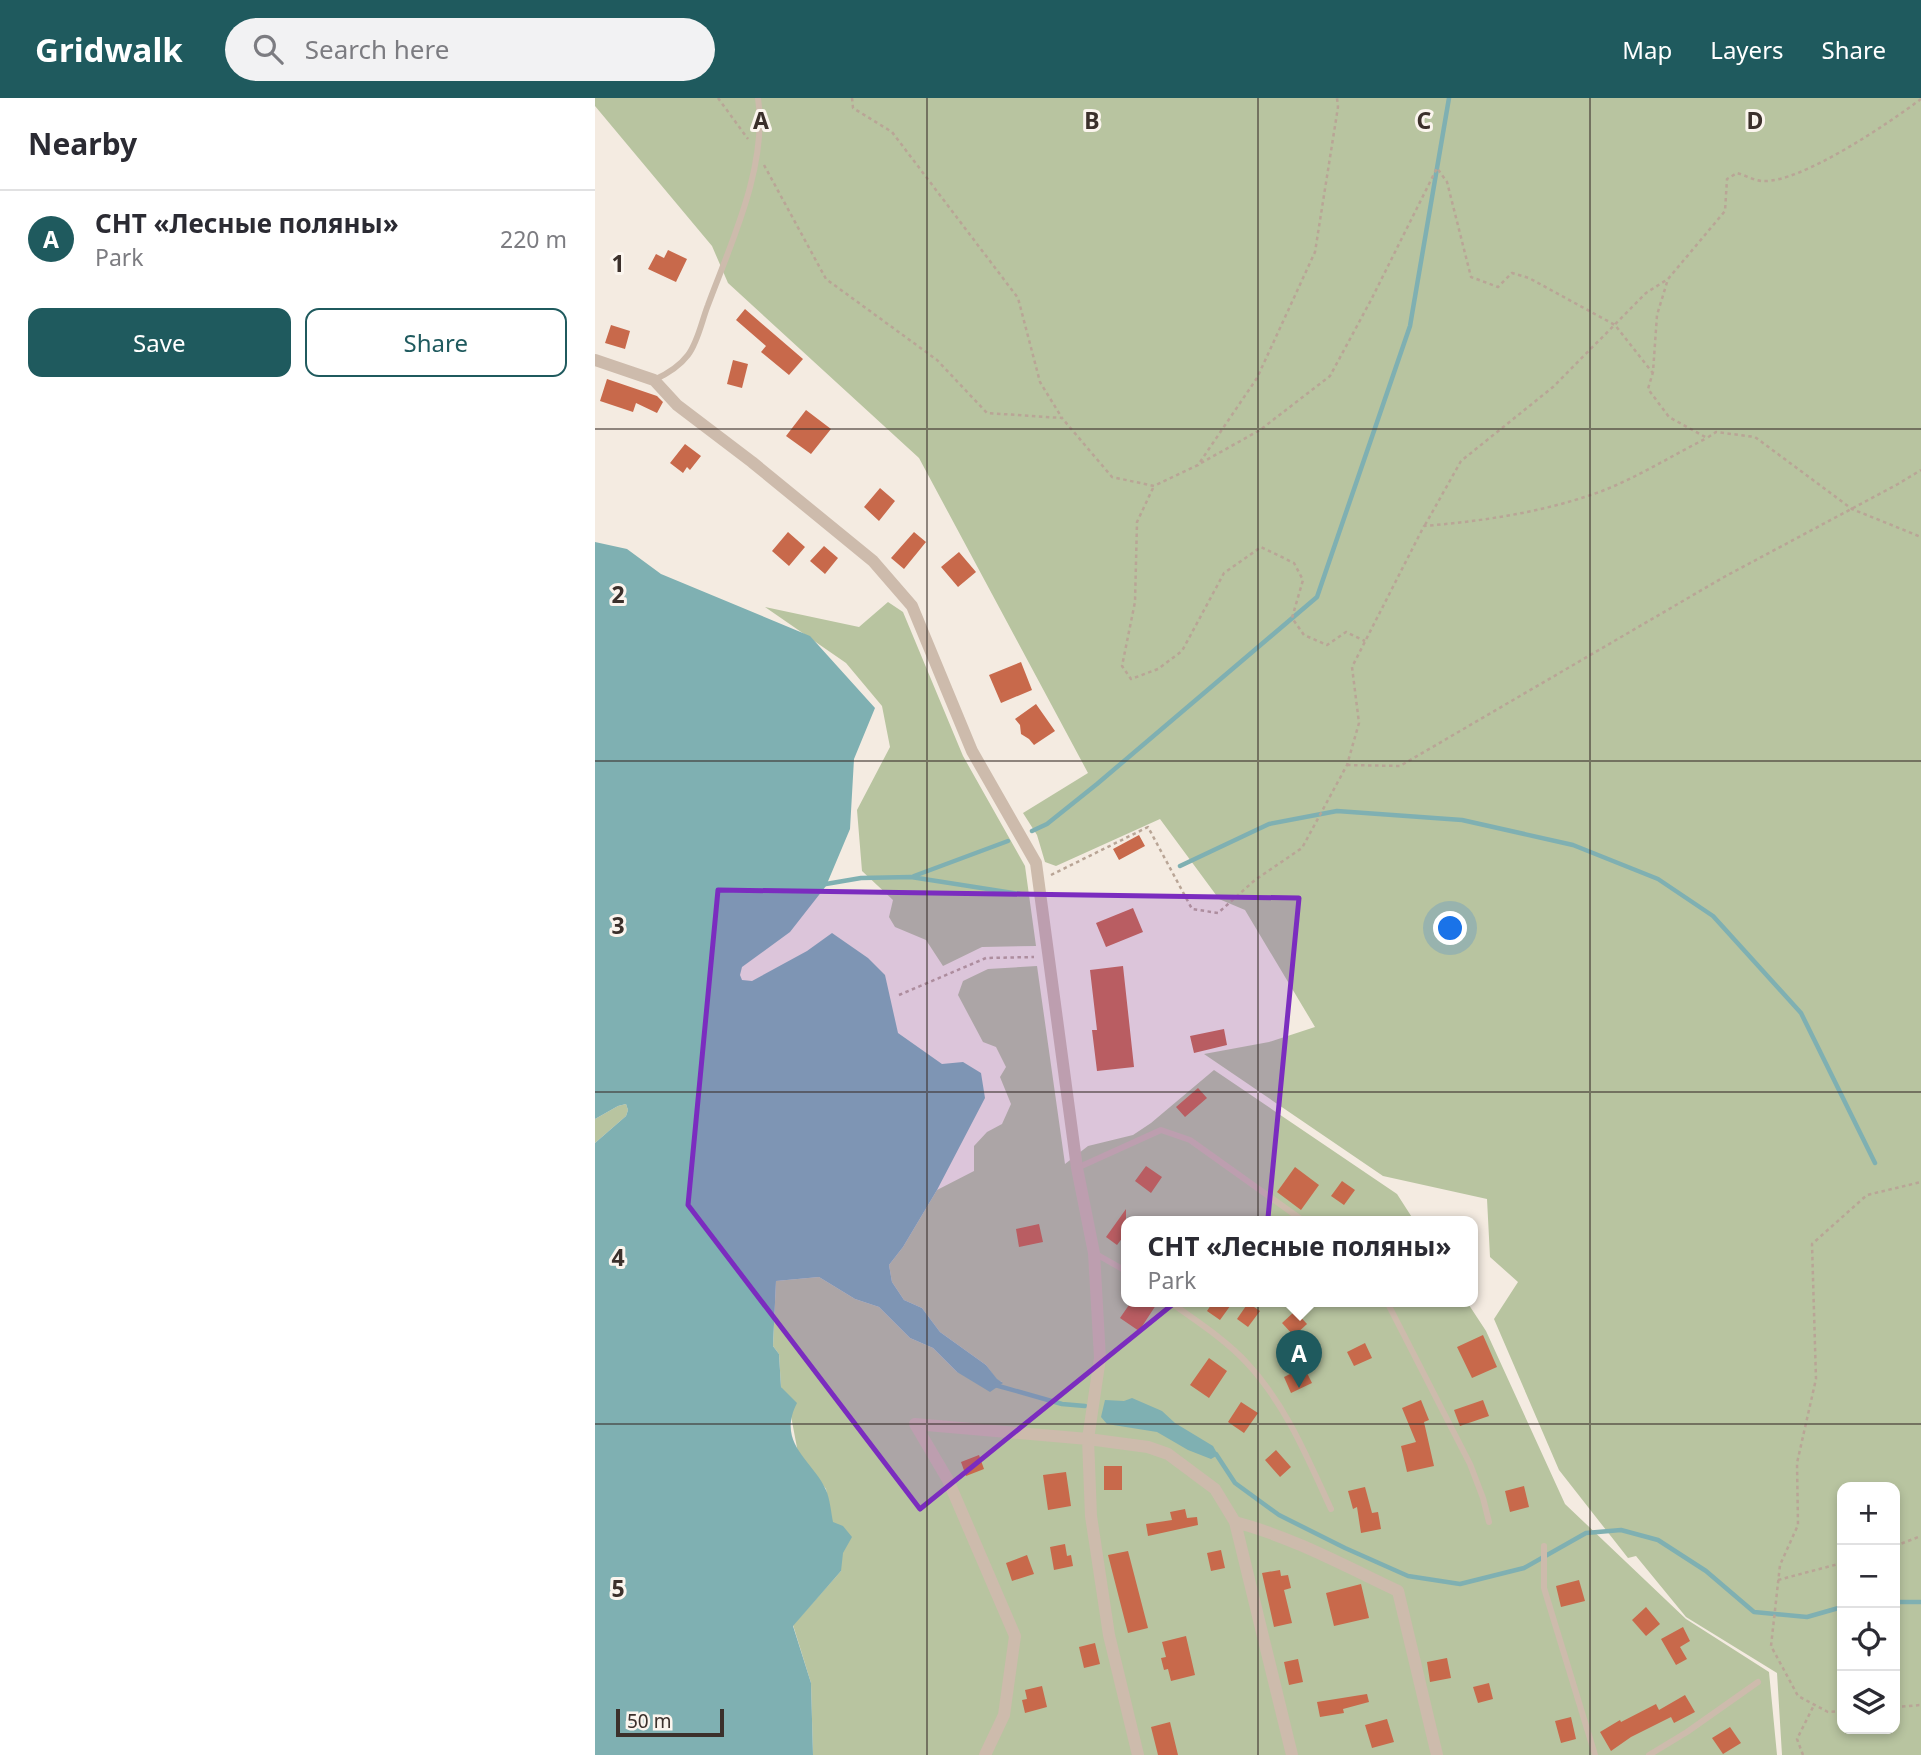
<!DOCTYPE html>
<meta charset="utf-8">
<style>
body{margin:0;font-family:"Noto Sans",sans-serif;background:#f2f2f3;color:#2b2b33}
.controls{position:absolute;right:21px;bottom:21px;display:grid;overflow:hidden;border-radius:14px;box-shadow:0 4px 10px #0003}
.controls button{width:63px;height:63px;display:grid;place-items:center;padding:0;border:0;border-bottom:2px solid #e1e1e2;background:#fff;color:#2b2b33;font:35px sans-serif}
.scale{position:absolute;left:21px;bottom:18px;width:108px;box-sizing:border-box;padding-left:7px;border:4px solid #3b302b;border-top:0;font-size:19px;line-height:24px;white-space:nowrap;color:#3b302b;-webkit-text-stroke:5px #fbf5ee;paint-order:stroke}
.you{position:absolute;left:856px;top:831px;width:24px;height:24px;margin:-18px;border:5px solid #fff;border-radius:50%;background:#1a73e8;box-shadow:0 0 0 10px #1a73e833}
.badge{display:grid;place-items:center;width:46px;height:46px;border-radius:50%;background:#1f5a5e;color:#fff;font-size:23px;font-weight:700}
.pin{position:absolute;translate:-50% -58px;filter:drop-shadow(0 2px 4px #0008)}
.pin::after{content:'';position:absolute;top:37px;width:24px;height:21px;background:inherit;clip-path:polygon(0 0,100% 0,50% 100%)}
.popup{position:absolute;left:526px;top:1118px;width:357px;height:91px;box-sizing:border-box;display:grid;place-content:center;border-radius:14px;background:#fff;filter:drop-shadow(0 2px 5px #0005);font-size:23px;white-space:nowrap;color:#7c7c81}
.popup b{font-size:26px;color:#2b2b33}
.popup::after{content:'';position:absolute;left:50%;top:100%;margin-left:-14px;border:14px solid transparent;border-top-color:#fff}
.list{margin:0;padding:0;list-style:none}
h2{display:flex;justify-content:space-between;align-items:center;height:91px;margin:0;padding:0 28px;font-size:30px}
h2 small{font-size:23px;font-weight:400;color:#7c7c81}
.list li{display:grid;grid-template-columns:46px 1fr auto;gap:21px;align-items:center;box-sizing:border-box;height:98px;padding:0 28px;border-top:2px solid #e1e1e2}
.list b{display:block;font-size:26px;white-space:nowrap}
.list p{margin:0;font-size:23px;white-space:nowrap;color:#7c7c81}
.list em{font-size:23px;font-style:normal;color:#7c7c81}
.actions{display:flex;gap:14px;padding:21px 28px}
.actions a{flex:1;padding:16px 0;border:2px solid #1f5a5e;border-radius:14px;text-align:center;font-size:24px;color:#1f5a5e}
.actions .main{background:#1f5a5e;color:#fff}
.icon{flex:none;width:38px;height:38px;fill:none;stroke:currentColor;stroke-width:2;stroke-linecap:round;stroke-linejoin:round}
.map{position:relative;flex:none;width:1326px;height:1657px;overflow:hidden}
header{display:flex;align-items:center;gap:42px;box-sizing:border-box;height:98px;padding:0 35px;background:#1f5a5e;color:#fff}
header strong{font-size:33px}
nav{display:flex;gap:38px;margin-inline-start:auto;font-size:24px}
.search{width:490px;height:63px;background:#f2f2f3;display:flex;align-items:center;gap:18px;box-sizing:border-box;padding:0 24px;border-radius:38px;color:#7c7c81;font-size:26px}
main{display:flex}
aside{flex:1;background:#fff}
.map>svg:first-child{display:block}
.green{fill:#b8c4a0;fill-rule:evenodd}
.water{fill:#7fb0b2}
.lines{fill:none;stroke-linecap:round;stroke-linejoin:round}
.stream{stroke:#7fb0b2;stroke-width:4.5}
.building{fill:#c8694b}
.path{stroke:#b9a596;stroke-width:2.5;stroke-dasharray:3.5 3.5;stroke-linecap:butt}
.lane{stroke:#cdbbac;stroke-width:6}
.street{stroke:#cdbbac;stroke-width:12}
.marked{fill:#7b2cbf;fill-opacity:0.2;stroke:#7b2cbf;stroke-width:5;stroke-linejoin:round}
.grid{fill:none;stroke:#3b302b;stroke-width:2;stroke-opacity:0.55}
.grid-label{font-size:23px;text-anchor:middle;font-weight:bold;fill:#3b302b;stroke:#fbf5ee;stroke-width:6;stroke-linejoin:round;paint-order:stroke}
</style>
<header>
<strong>Gridwalk</strong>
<div class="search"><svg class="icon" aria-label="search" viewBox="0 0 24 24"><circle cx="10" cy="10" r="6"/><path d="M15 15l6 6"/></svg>Search here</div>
<nav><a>Map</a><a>Layers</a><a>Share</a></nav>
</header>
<main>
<aside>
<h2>Nearby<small></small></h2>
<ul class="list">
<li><span class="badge">A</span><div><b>СНТ «Лесные поляны»</b><p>Park</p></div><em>220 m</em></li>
</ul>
<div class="actions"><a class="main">Save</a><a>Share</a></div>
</aside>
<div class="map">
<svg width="1326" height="1657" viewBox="0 0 1326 1657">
<rect width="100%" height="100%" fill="#f4ebe1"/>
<!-- green -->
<path class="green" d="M0,0H1326V1657H1187L1182,1575L1091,1519L1041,1458L1033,1460L964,1372L899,1221L923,1184L895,1159L892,1101L788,1078L609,956L674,944L720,929L650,812L624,801L565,721L461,768L450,764L442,737L428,715L493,675L324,360L133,185L117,148L0,8ZM1247,1389H1300V1631H1247Z
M293,504L308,514L368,658L430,768L441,848L387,849L348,868L331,842L300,829L294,819L298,802L267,773L262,712L295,649L287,608L251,565L170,509L264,529Z
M442,868L470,1066L493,1048L538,1037L556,1025L619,972L802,1096L820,1124H531V1204H872L891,1233L970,1406L1091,1521L1174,1574L1182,1657H218L216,1585L198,1527L246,1473L231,1391L203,1355L196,1318L186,1289L184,1256L178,1248L181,1183L224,1179L260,1201L284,1209L315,1240L338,1250L362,1274L407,1284L402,1282L391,1267L345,1234L327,1210L309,1202L297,1184L294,1167L308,1149L342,1092L379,1073V1048L392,1034L407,1026L416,1006L405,979L411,969L401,949L388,944L363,897L368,883L393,871Z
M31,1006L33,1012L31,1018L0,1045V1021L23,1008Z"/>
<!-- water -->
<path class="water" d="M0,444L32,451L66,476L215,538L280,610L259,661L255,731L231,788L195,834L147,869L145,877L147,882L157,883L212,853L237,835L273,860L290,877L303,935L347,966L368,964L386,975L390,1000L342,1092L308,1149L294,1167L297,1184L309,1202L327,1210L345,1234L391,1267L402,1281L408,1285L395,1294L362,1274L338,1250L315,1240L284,1209L260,1201L224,1179L181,1183L178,1248L184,1256L186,1289L202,1305C181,1346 218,1362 231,1392C235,1401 236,1414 238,1424L248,1428L257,1439L248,1455L246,1473L198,1528L216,1585L218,1657H0V1045L31,1018L33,1012L31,1006L23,1008L0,1021Z
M537,1300L567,1313L580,1325L618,1348L623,1357L616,1361L593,1352L562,1334L512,1326L506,1319L510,1302L529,1303Z"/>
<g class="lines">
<!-- stream -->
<path class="stream" d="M437,733L452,726L502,686L722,499L815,228L854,0
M585,768L674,726L742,713L867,722L978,747L1063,781L1118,818L1206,915L1280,1065
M319,778L413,743
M225,787L266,780L316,779L425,796
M400,1287L467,1306L490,1308
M621,1356L640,1385L684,1417L750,1450L813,1478L865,1486L929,1470L991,1435L1026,1432L1063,1442L1111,1473L1159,1514L1212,1519L1247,1509
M1300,1504H1326"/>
</g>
<!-- building -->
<path class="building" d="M73,152L92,161L81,184L53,171L61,156L69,160Z
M150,211L208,261L194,277L166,254L171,248L141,222Z
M16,227L35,233L30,251L10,245Z
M138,262L153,266L147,290L132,286Z
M12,281L62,298L68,304L62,315L41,305L38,314L5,303Z
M211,312L236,331L216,356L191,338Z
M90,346L106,358L95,372L92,369L88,375L75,365Z
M285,390L300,403L284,423L269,409Z
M193,434L210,449L194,468L177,453Z
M319,434L331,444L309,471L296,460Z
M229,448L243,460L230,476L215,463Z
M364,454L381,474L363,489L346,469Z
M426,564L437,592L406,605L394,577Z
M441,606L460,633L439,647L434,641L426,636L425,627L420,621Z
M544,737L550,748L524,762L518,751Z
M538,810L548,834L511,849L501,825Z
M528,868L539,969L502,973L497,932H502L495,872Z
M629,931L632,947L599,955L595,938Z
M603,990L612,1000L590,1019L581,1009Z
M551,1068L567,1079L556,1095L540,1083Z
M700,1069L724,1087L706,1112L682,1094Z
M747,1083L760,1092L749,1107L736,1098Z
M531,1111V1135L522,1147L511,1139Z
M444,1126L448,1144L424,1149L421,1131Z
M536,1204H563L544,1233L525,1220Z
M618,1204H638L625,1222L612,1213Z
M653,1205L665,1213L653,1229L642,1221Z
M700,1213L712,1226L699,1238L687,1225Z
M888,1237L902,1269L877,1280L862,1249Z
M770,1245L777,1260L759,1268L752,1254Z
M614,1260L632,1273L614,1300L595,1287Z
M709,1269L717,1285L696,1295L689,1279Z
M826,1302L834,1322L829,1324L839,1368L812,1374L806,1348L821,1344L807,1310Z
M888,1302L894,1318L865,1328L859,1312Z
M646,1304L663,1315L649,1335L633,1324Z
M681,1352L696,1369L685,1379L670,1362Z
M384,1357L389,1371L371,1378L366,1364Z
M509,1368H527V1392H509Z
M471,1374L476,1408L453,1412L448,1377Z
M929,1388L934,1409L915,1414L910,1393Z
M770,1389L777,1415L783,1414L786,1431L766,1435L762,1409L758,1411L753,1393Z
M590,1411L592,1420L602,1419L603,1427L553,1438L551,1426L577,1422L575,1414Z
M470,1446L472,1458L476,1457L478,1468L459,1472L455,1449Z
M626,1452L630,1470L616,1473L612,1455Z
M533,1453L553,1530L533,1535L513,1457Z
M432,1457L439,1476L417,1483L411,1465Z
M685,1472L686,1478L693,1477L696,1490L689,1492L697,1525L679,1529L667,1475Z
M984,1482L990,1503L966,1509L961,1488Z
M766,1486L774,1520L739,1528L731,1495Z
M1051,1509L1065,1526L1051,1538L1037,1522Z
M1088,1529L1095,1543L1085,1549L1092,1561L1081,1567L1066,1541Z
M591,1538L600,1577L576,1583L573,1571L569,1572L566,1560L571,1559L567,1544Z
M500,1545L505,1566L489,1570L484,1549Z
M852,1560L856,1580L835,1584L832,1564Z
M703,1561L708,1584L694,1587L689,1564Z
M894,1585L898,1601L883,1605L878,1589Z
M447,1588L452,1609L430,1615L427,1602L432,1601L430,1592Z
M772,1596L774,1604L748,1611L749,1615L725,1619L722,1604Z
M1090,1597L1100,1614L1079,1625L1076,1619L1036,1639L1016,1653L1005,1634L1025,1622L1026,1624L1061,1606L1064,1612Z
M976,1619L981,1641L966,1645L960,1623Z
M792,1621L799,1644L777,1650L770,1627Z
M575,1624L583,1657H563L556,1629Z
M1135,1629L1146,1645L1128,1656L1117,1640Z"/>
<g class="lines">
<!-- path -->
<path class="path" d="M123,0L153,41
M257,0L258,10L297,34L423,200L445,284L467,320
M1326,1C1294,25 1206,85 1168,83C1160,83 1150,77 1142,75L1132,81L1130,113L1073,181L1062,217L1058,274L1053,291L1074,319L1112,340L1121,334L1160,339L1257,411L1326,439
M169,67L231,181L342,262L392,315L467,320L517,379L559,388L603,367L662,280L720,154L743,9L742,0
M606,365L665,332L735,278L776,202L842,70L852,84L876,179L903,189L917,175L934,180L1020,227L1057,274
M558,390L542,424L540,504L527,568L536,581L563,571L587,553L629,475L666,449L699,465L708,482L697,520L709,537L732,547L751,534L770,543
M830,427L866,363L958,289L1051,195L1073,181
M752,667L805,668L1129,479L1303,386L1326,372
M456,777L553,729L597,811L623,815L660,782L707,750L752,667L764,625L757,569L829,428C889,423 950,414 1007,393C1043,379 1078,357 1112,340
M304,897L391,860L439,859
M1300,1448L1326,1438
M1183,1482L1247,1465
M1300,1609L1326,1607
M1247,1613L1233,1614L1203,1598L1176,1548L1185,1467L1203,1427L1202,1365L1221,1281L1217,1146L1272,1097L1326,1084
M1208,1657L1202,1641L1219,1607"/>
<!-- lane -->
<path class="lane" d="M59,282C72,276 84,269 93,257C103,244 107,222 113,207C136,145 173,67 163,0
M482,1070L566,1032L595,1042L710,1124
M501,1156L531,1173
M575,1204C601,1223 630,1241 652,1265C691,1307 712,1359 736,1411
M792,1204L875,1366L888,1400L894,1424
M949,1448V1490L1000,1657
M1054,1657L1092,1634L1163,1584"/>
<!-- street -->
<path class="street" d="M0,262L59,282L82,307L157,364L278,463L317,508L377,653L441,765L482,1070L499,1155L505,1260L493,1341L496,1418L514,1537L543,1657
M640,1424C697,1439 750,1468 803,1493L842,1657
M390,1657L409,1617L420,1538L353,1382L320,1326L493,1341L553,1349L573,1356L620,1391L640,1424L697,1657"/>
</g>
<!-- marked area -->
<path class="marked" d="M123,792L704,800L672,1130L325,1411L93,1107Z"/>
<!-- grid -->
<path class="grid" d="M332,0V1657M663,0V1657M995,0V1657M0,331H1326M0,663H1326M0,994H1326M0,1326H1326"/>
<g class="grid-label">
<text x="166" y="31">A</text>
<text x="497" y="31">B</text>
<text x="829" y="31">C</text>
<text x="1160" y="31">D</text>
<text x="23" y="174">1</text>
<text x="23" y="505">2</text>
<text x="23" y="836">3</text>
<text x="23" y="1168">4</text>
<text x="23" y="1499">5</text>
</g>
</svg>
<div class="controls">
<button>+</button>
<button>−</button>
<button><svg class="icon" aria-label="locate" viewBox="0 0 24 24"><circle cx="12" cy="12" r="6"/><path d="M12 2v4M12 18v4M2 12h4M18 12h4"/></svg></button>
<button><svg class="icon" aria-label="layers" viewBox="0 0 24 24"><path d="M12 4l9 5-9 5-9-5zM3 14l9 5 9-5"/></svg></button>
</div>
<div class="scale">50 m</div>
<div class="you"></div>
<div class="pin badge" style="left:704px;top:1290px">A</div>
<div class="popup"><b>СНТ «Лесные поляны»</b>Park</div>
</div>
</main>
